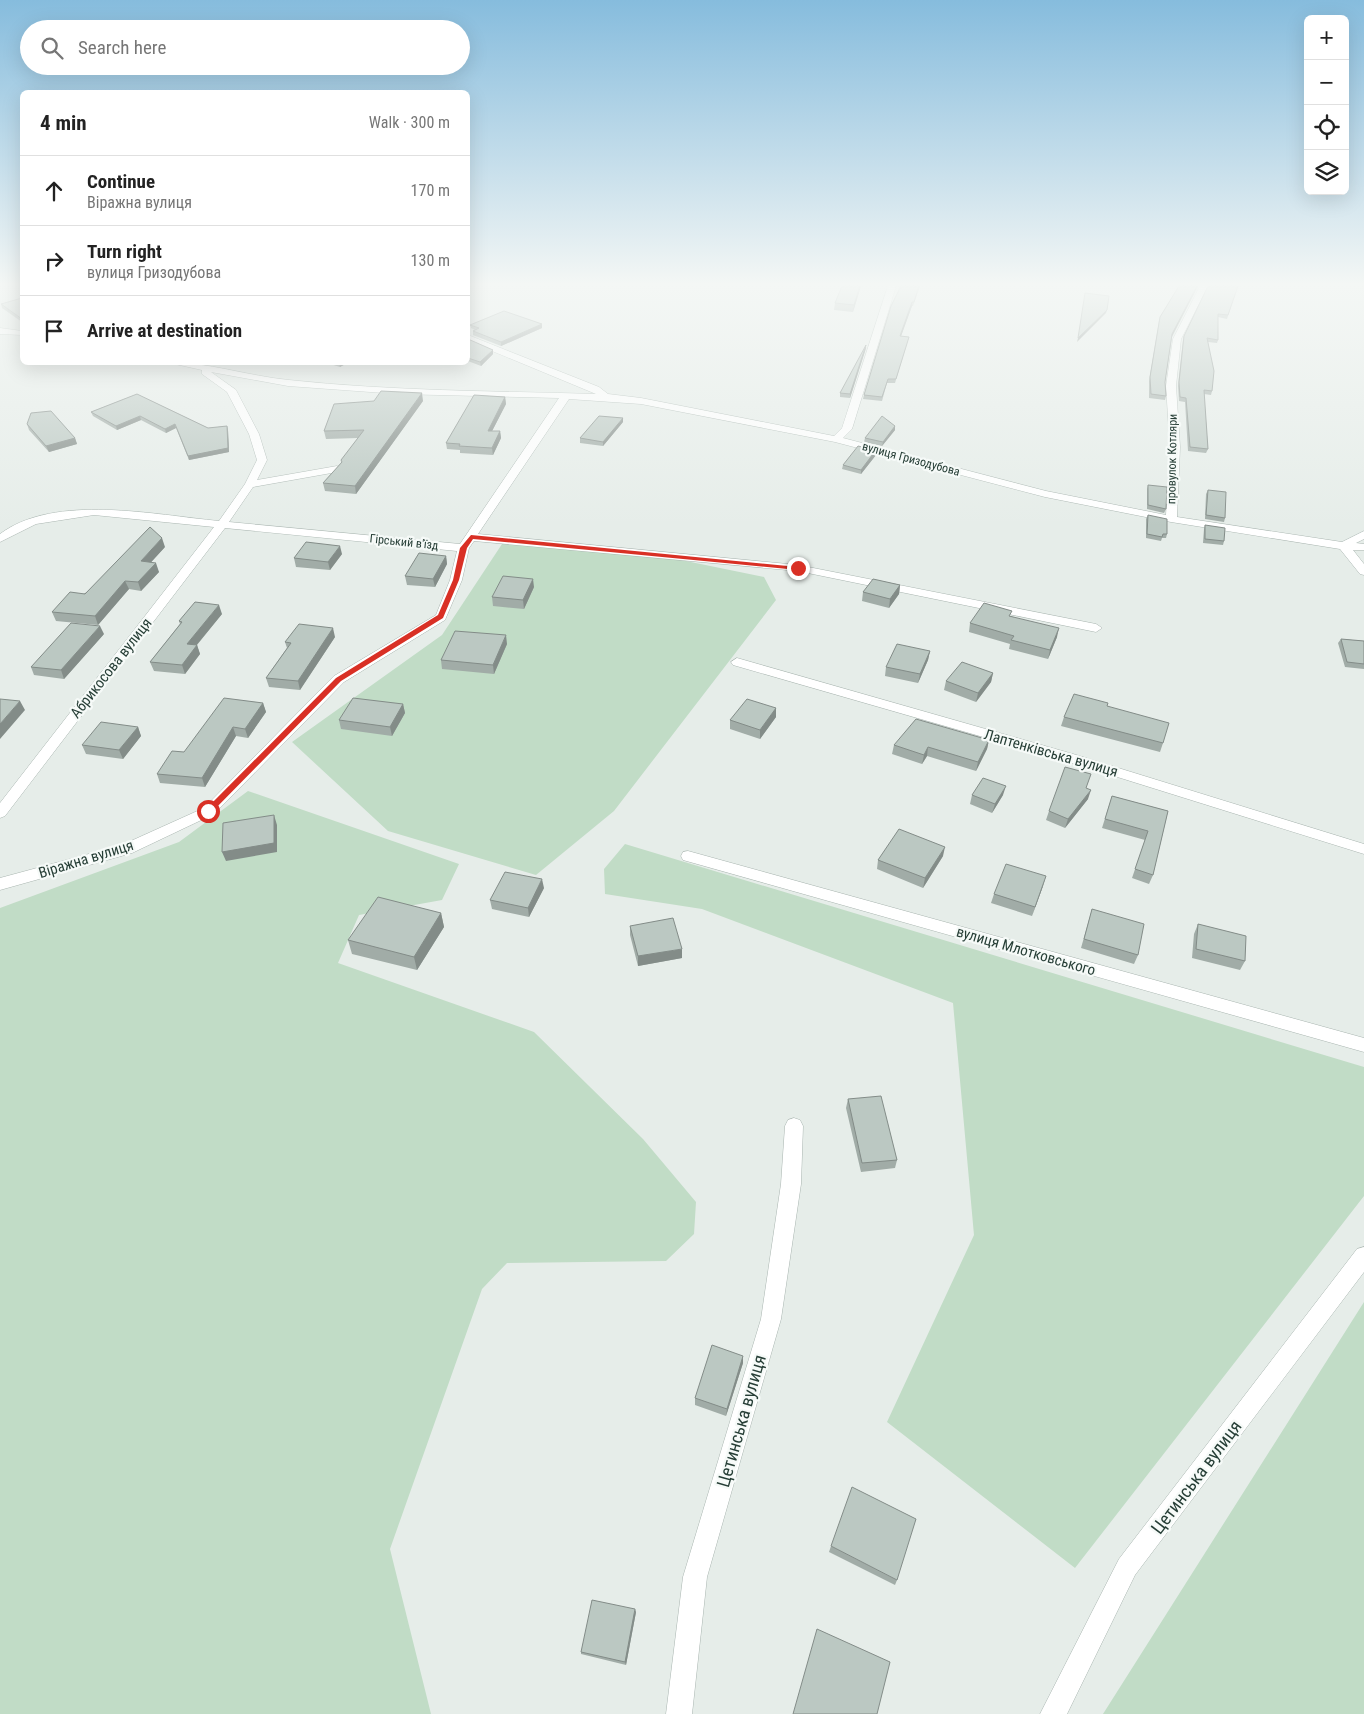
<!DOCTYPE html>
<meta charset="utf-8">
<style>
body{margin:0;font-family:"Roboto Condensed",sans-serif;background:#f6f6f6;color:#222}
.controls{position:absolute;right:15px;top:15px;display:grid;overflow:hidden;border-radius:8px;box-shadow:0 5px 20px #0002}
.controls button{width:45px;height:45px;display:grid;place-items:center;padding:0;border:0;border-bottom:1px solid #e0e0e0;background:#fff;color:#222;font:25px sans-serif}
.stop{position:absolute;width:15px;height:15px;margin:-11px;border:4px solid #d93025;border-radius:50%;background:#fff}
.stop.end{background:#d93025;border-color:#fff;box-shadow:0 1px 5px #0008}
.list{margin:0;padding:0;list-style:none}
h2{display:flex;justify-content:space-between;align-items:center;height:65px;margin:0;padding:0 20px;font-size:21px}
h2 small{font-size:16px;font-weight:400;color:#767676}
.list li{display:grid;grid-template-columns:32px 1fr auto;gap:15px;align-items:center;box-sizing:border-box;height:70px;padding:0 20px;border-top:1px solid #e0e0e0}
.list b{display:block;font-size:19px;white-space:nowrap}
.list p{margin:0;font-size:16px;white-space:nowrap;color:#767676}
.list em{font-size:16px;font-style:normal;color:#767676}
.icon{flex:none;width:28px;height:28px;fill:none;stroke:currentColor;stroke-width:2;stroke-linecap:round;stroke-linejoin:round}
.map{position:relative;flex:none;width:1364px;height:1714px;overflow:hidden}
.search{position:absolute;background:#fff;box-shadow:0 5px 20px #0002;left:20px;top:20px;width:450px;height:55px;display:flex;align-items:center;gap:12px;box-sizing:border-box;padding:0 18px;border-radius:28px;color:#767676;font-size:19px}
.panel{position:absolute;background:#fff;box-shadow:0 5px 20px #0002;left:20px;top:90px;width:450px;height:275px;border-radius:8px}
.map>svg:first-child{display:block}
.green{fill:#c1dcc6}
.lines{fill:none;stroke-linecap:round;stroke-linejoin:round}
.street-casing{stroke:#a9b5b0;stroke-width:1}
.street{fill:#fff;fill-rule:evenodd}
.wall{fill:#a1aca7}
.shaded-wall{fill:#838c88}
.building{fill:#bbc8c2;stroke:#838c88}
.route{fill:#d93025}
.labels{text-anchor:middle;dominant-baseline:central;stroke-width:4.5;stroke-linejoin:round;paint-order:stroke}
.far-street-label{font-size:12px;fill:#263e36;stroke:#f6faf8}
.street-label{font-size:15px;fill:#263e36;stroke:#f6faf8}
.near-street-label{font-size:18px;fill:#263e36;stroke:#f6faf8}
</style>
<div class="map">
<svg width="1364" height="1714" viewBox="0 0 1364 1714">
<rect width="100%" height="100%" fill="#e6ede9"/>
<!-- green -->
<path class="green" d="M502,544L642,552L764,577L776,600L614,811L536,875L388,831L292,742L442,635Z
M248,791L459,864L442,900L359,915L338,963L534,1032L643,1139L696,1202L694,1234L666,1261L507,1263L482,1289L390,1549L431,1714H0V908L179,842Z
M625,844L1364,1067V1196L1075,1568L887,1422L974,1235L953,1003L702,909L605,894L604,869Z
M1364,1302V1714H1103Z"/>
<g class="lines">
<defs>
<path id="street" d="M888,286H896L852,429L843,438L1046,491L1166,515L1170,447L1166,386L1173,339L1200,286H1208L1181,339L1176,386L1180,447L1177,517L1342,542L1364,531V539L1356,543L1364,544V550H1353L1364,564V575L1360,574L1340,549L1171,522L1045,497L835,442L641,404L569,399L478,534L798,565L1096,624L1102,628L1096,632L798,571L474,541L469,548L462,580L445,620L344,682L214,814L132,853L0,890V878L122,845L204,808L334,676L436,615L450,580L457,551L225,528L5,816L0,818V803L214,527L94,515L36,524L0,542V534C55,493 155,515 219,521L245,484L257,460L249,434L227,392L202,374V370L166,362C208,362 248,376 289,380C391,391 494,391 596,394L468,341V335L599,387L608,394L641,398L834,436L842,428ZM211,372L288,386L398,394L559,398L460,544L229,522L253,487L337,472L342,469L337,466L257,480L267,460L259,434L236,390Z
M0,328L22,331V335L0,334Z
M737,658L1073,754L1364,844V854L1063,760L733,665L731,662Z
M688,851L1364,1038V1052L683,860L681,856L683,852Z
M794,1118L800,1120L803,1126L801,1184L781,1319L707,1577L692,1714H666L683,1577L761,1319L781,1184L785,1126L788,1120Z
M1364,1247V1272L1135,1575L1067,1714H1040L1119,1559L1357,1249Z"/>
</defs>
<!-- street casing -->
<use href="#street" class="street-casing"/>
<!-- street -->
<use href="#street" class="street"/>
</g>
<!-- wall -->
<path class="wall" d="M861,286L853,312L834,310L835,303Z
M901,286H920L913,306H912L901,336L909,337L895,383H887L882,401L863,399L864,395Z
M1179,286H1198L1172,337L1165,382L1166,396L1165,400L1149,398V381L1159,321L1160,317Z
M1238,286L1227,319L1218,317V340L1217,343L1208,342L1212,391L1211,395L1204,394L1208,449L1206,453L1188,451L1185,402L1179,401L1178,386L1183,340L1184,336Z
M22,298V322L2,308L1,304Z
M542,324V328L501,346L473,335V331L475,330L471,328L470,325Z
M468,339L493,350V354L481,366L468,361Z
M866,348L850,398L840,397V393Z
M324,362H349L340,367Z
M137,394L208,428L227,426L228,430L229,452L189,460L176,428L166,433L141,420L117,430L93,416L91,412Z
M505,397L506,404L492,431H500L501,438L493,455L460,453V450L447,449L446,443Z
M423,401L356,494L325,491L323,483L342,462L358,438L326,439L324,431Z
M623,422L603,446L580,443V438Z
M27,424L75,438L77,444L49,452L29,430Z
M895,426V430L882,446L864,442L865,438Z
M876,450V455L861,474L842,469L843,465Z
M1148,485L1166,509L1164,513L1147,509V489Z
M1208,490L1225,518L1224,522L1205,519L1206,494Z
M1148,515L1167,534L1166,538H1162L1161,541L1146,538V519Z
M1205,525L1224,541L1223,545L1203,543L1204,529Z
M165,547L151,562L159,572L141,591L129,589L98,625L56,621L52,612Z
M342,554L330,570L296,567L294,558Z
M446,556L447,564L435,587L407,585L405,576Z
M900,585L899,594L889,608L862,601L863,592Z
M534,587L524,609L493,606L492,597Z
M222,614L197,645L200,654L185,674L154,671L150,662L180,624L179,621Z
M1011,616L1057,637L1048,659L1009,649L1010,644L969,632L970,623Z
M104,634L64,679L34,675L31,667Z
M335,637L300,690L269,687L266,678L287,648L285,642Z
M1341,639L1364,641V669L1345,667L1338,643Z
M507,644L494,674L442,669L441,660Z
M930,651L928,660L918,683L885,676L886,667Z
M993,673L991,682L976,702L944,690L946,681Z
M263,703L266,712L248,738L236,736L205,787L160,783L157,774L184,752Z
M403,704L405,713L392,736L341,729L339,720Z
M1107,706L1163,743L1160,752L1061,726L1064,717Z
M776,708V717L760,739L730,729V720Z
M138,727L141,736L123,759L86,754L82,745Z
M989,740L987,749L976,771L927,756L922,764L892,754L894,745Z
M1086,789L1088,799L1065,828L1046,820L1049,811Z
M972,795H1003L992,813L970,804Z
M1112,796L1168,811L1153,875L1149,884L1132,878L1145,840L1102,828Z
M943,856L923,888L877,869L878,860Z
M1043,886L1032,916L991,903L994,894Z
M544,888L529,917L492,909L490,900Z
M1092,909L1138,955L1134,964L1081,948Z
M441,913L444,927L417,970L352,954L348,940Z
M1198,924L1245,961L1240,970L1192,958L1194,934Z
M630,926L682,958L638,966L630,935Z
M848,1099L897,1160L895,1168L861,1172L846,1108Z
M743,1356V1363L726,1416L695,1405V1398Z
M831,1546L897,1580L895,1585L829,1552Z
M636,1612L626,1665L581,1654V1652Z"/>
<!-- shaded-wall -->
<path class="shaded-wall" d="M860,286H861L853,312L854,305Z
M1197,286H1198L1171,338L1172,334Z
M912,302V306L900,339V336Z
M1107,310L1106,313L1077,342L1078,338Z
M542,324V328L501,346V342Z
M866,345V348L850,398V394Z
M493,350V354L481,366L480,362Z
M341,362H349L340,367L339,363Z
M422,393L423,401L356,494L355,486Z
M505,397L506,404L489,437L488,431Z
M140,416L141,420L117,430L116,426Z
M623,418V422L603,446V442Z
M175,424L176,428L166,433L165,429Z
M227,426L228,430L229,452L189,460L188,456Z
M895,426V430L882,446L883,442Z
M500,431L501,438L493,455L492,448Z
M75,438L77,444L49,452L46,446Z
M876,450V455L861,474V470Z
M162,538L165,547L144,570L141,561Z
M340,546L342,554L330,570L328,562Z
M446,556L447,564L435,587L433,579Z
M156,563L159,572L141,591L138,582Z
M533,579L534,587L524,609L523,600Z
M125,581L129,589L98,625L95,616Z
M900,585L899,594L889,608L890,599Z
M219,605L222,614L190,653L187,644Z
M100,626L104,634L64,679L61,670Z
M333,628L335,637L300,690L298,681Z
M1059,628L1057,637L1048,659L1050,650Z
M506,635L507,644L494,674L493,665Z
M197,645L200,654L185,674L182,665Z
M930,651L928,660L918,683L920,674Z
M993,673L991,682L976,702L978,693Z
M20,701L25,710L0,739V724Z
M263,703L266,712L248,738L245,729Z
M403,704L405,713L392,736L390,727Z
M776,708V717L760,739V730Z
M138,727L141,736L123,759L119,750Z
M233,727L236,736L205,787L202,778Z
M989,740L987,749L976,771L978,762Z
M928,747L927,756L922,764L924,755Z
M1006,786L1003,795L992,813L995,804Z
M1091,790L1088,799L1065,828L1068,819Z
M274,815L277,825V852L226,861L222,852Z
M945,847L943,856L923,888L925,878Z
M1046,876L1043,886L1032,916L1035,907Z
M542,879L544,888L529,917L528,908Z
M441,913L444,927L417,970L414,957Z
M682,949V958L638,966V956Z
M743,1356V1363L726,1416L727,1409Z
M635,1609L636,1612L626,1665L625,1662Z"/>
<!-- building -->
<path class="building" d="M842,286H860L854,305L835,303Z
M901,286H919L914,302H912L900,336L909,337L896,379H888L882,397L864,395L891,306Z
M1179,286H1197L1172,334L1165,382L1166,396L1151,394L1150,377L1160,317Z
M1208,286H1238L1228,315L1218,314V340L1207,338L1214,371L1212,391L1204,390L1208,449L1190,447L1186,398L1180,397L1179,382L1184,336Z
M1085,293L1109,296L1107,310L1078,338Z
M22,298V319L1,304Z
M504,311L542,324L501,342L473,331L479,328L470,325Z
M468,339L493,350L480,362L468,358Z
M866,345L850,394L840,393Z
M381,391L422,393L355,486L323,483L342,462L341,460L364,430L324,431L334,404L374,401Z
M137,394L208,428L227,426L228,448L188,456L175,424L165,429L140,416L116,426L91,412Z
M474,395L505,397L488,431H500L492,448L459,446L460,444L446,443Z
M51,411L75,438L46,446L27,424L31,413Z
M599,416L623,418L603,442L580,438Z
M882,416L895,426L883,442L865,438Z
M858,446L876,450L861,470L843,465Z
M1148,485L1167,487L1166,509L1148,505Z
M1208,490L1226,492L1225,518L1206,515Z
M1148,515L1167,519V534H1163L1162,537L1147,534Z
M1205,525L1225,528L1224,541L1205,539Z
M150,527L162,538L141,561L156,563L138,582L125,581L95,616L52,612L70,592L85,594Z
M306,542L340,546L328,562L294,558Z
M419,553L446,556L433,579L405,576Z
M503,576L533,579L523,600L492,597Z
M873,579L900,585L890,599L863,592Z
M195,602L219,605L187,644L197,645L182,665L150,662L182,622L179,621Z
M984,603L1012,611L1009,616L1059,628L1050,650L1011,640L1014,636L970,623Z
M71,623L100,626L61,670L31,667Z
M299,624L333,628L298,681L266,678L291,643L285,642Z
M455,631L506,635L493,665L441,660Z
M1341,639L1364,641V664L1347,662Z
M897,644L930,651L920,674L886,667Z
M962,662L993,673L978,693L946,681Z
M1074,694L1108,703L1107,706L1169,723L1163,743L1064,717Z
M224,698L263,703L245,729L233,727L202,778L157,774L172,751L184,752Z
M353,698L403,704L390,727L339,720Z
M0,699L20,701L0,724Z
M747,699L776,708L760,730L730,720Z
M916,719L989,740L978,762L928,747L924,755L894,745Z
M101,722L138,727L119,750L82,745Z
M1065,767L1091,774L1086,788L1091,790L1068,819L1049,811Z
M983,778L1006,786L995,804L972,795Z
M1112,796L1168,811L1153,875L1135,869L1148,831L1105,819Z
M274,815V843L222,852L223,823Z
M899,829L945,847L925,878L878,860Z
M1006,864L1046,876L1035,907L994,894Z
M505,872L542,879L528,908L490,900Z
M378,897L441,913L414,957L348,940Z
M1092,909L1144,924L1138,955L1084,939Z
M673,918L682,949L638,956L630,926Z
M1198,924L1246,936L1245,961L1196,949Z
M881,1096L897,1160L862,1163L848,1099Z
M712,1345L743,1356L727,1409L695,1398Z
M852,1487L916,1519L897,1580L831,1546Z
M592,1600L635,1609L625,1662L581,1652Z
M817,1629L890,1662L877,1714H793Z"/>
<!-- sky -->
<linearGradient id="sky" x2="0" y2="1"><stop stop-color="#86bcdd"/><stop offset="0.54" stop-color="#f4f7f5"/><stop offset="1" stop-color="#f4f7f5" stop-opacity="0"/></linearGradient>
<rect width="1364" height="526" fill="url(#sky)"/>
<!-- route -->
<path class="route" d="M471,535L798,567L801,568L798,570L473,539L467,548L459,580L443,618L341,681L211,813H206V809L336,678L438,615L453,580L460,548Z"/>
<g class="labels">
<!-- far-street labels -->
<g class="far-street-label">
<text transform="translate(911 459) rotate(15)">вулиця Гризодубова</text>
<text transform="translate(1172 459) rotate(-89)">провулок Котляри</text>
<text transform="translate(404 542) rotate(6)">Гірський в'їзд</text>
</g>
<!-- street labels -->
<g class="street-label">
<text transform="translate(111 668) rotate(-52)">Абрикосова вулиця</text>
<text transform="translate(1051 753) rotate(16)">Лаптенківська вулиця</text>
<text transform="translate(86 859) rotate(-17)">Віражна вулиця</text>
<text transform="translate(1026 951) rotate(16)">вулиця Млотковського</text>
</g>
<!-- near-street labels -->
<g class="near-street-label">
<text transform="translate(741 1421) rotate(-74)">Цетинська вулиця</text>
<text transform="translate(1196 1477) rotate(-53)">Цетинська вулиця</text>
</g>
</g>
</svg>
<div class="controls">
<button>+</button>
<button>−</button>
<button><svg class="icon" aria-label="locate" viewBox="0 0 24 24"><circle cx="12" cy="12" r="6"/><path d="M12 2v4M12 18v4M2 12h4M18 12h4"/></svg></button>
<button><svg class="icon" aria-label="layers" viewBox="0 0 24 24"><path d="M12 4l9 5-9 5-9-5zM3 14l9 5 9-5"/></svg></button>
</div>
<div class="stop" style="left:208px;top:811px"></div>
<div class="stop end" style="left:798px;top:568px"></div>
<div class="search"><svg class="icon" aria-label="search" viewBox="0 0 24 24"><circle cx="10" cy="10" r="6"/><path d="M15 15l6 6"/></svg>Search here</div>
<section class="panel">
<h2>4 min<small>Walk · 300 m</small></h2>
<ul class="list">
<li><svg class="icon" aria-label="ahead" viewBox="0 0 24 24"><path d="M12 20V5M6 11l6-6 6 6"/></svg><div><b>Continue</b><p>Віражна вулиця</p></div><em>170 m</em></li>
<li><svg class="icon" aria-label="right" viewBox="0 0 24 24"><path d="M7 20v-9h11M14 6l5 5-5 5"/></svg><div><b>Turn right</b><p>вулиця Гризодубова</p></div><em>130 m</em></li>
<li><svg class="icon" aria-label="arrive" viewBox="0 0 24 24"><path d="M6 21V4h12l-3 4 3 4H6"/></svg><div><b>Arrive at destination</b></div></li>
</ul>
</section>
</div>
